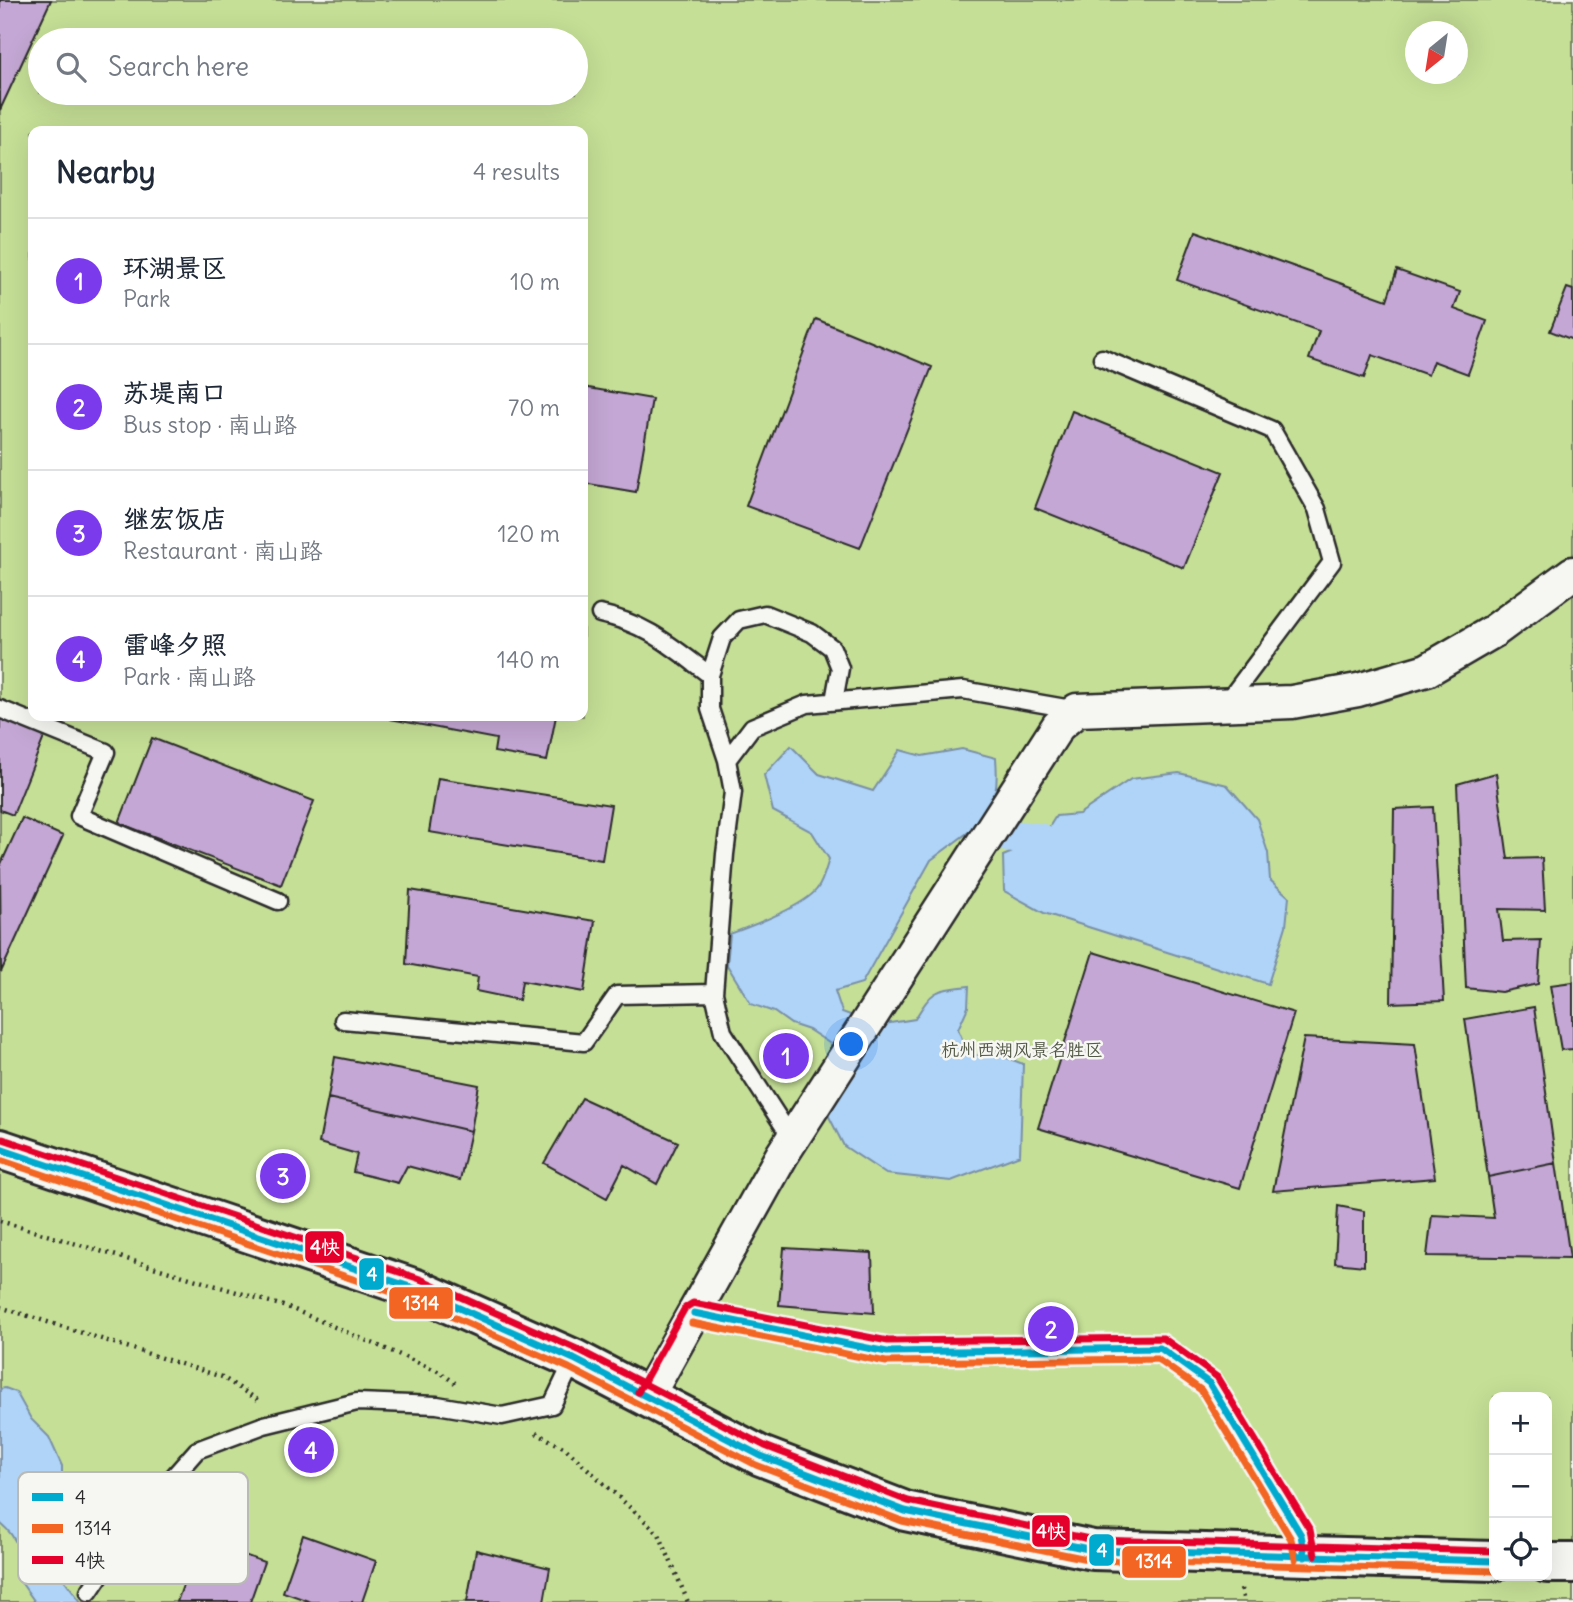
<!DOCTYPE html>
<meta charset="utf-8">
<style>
body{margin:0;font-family:Delius,"LXGW WenKai TC",sans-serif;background:#f2f2f3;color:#1f2937}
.controls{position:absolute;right:21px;bottom:21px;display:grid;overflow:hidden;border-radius:14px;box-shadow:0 7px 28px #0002}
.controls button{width:63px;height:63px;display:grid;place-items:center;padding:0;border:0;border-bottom:2px solid #e0e1e3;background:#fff;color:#1f2937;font:35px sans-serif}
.compass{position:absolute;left:1405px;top:21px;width:63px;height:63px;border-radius:50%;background:#fff;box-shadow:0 7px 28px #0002;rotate:210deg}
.you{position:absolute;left:852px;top:1045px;width:24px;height:24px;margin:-18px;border:5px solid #fff;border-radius:50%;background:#1a73e8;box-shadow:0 0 0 10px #1a73e833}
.badge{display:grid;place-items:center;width:46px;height:46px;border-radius:50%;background:#7c3aed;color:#fff;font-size:23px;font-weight:700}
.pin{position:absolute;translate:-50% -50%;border:4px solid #fff;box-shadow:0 2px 7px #0006}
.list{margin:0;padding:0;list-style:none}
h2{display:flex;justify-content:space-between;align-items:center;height:91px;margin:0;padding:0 28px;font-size:30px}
h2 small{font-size:23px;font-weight:400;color:#747a83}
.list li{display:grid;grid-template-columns:46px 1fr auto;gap:21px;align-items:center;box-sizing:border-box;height:126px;padding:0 28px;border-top:2px solid #e0e1e3}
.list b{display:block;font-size:26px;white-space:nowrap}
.list p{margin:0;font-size:23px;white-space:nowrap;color:#747a83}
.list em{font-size:23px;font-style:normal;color:#747a83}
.icon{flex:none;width:38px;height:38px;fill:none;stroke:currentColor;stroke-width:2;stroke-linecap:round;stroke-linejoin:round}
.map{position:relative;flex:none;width:1573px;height:1602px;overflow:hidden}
.search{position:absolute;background:#fff;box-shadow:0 7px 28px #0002;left:28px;top:28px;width:560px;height:77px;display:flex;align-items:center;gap:18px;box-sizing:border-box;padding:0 24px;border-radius:38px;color:#747a83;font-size:26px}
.panel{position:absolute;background:#fff;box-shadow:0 7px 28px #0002;left:28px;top:126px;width:560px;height:595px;border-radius:14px}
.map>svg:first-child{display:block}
.green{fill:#c5df96;stroke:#788560;stroke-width:2;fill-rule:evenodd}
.water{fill:#afd4f8;stroke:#7a90a6;stroke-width:2}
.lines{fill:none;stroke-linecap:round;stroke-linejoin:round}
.canal{stroke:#afd4f8;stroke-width:33}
.building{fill:#c4a7d4;stroke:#2b2b2b;stroke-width:2}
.service-casing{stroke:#2b2b2b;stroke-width:21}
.minor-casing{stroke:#2b2b2b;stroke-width:37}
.primary-casing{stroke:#2b2b2b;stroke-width:44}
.path{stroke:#2b2b2b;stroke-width:4.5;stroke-dasharray:2 5;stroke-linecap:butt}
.service{stroke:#f6f6f2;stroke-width:16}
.minor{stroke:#f6f6f2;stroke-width:32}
.primary{stroke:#f6f6f2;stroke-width:38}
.bus-1-casing{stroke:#f6f6f2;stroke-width:12}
.bus-2-casing{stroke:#f6f6f2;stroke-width:12}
.bus-3-casing{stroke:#f6f6f2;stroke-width:12}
.bus-1{stroke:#00a9ce;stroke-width:7}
.bus-2{stroke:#f26522;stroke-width:7}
.bus-3{stroke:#e4002b;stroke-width:7}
.labels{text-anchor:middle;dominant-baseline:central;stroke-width:5;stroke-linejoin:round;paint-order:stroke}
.park-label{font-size:18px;fill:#525846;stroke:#f6f6f2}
.key{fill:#f6f6f2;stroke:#b9b9b6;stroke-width:2}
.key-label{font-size:19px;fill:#2b2b2b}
.line-badge{stroke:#f6f6f2;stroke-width:2.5}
.badge-label{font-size:19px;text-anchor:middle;font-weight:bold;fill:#fff}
</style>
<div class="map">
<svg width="1573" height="1602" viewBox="0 0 1573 1602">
<rect width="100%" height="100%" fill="#f6f6f2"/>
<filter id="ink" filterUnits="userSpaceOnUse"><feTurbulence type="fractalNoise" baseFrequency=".0143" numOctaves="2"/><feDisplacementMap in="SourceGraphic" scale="14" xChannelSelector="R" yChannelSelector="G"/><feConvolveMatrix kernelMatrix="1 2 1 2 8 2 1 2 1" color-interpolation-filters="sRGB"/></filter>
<g filter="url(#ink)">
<!-- green -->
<path class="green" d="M0,0H1573V1602H0ZM1416,32H1458V74H1416ZM40,40H576V93H40ZM33,131H583V716H33ZM1494,1397H1547V1576H1494Z"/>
<!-- water -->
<path class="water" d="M791,746L819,774L873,791L900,750L922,756L962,749L996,758C998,783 997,801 982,822L931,860L862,983L835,991L842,1012L878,1025L915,1019C933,989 935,990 969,986L968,1007L958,1029L969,1056L995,1053L1023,1064L1020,1155L951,1181L886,1174L844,1146L822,1103L845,1064L829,1043L809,1030L791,1024L774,1012L751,1004L727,965L730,934C751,926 803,907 817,889C823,882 826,868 829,859L812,832L773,811L764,775Z
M1179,773L1227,785L1257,819L1268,853L1270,880L1289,897L1286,926L1268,984L1044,913L1004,891L1003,856L1041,840L1056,816L1079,814L1131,779Z
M5,1388L16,1392L31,1419L49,1437L62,1466V1495L51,1538L63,1578L81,1602H35L18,1578C20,1553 21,1540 0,1523V1389Z"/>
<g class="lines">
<!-- canal -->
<path class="canal" d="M982,822L1009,836L1041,840"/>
</g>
<!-- building -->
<path class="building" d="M0,0H51L0,110Z
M1195,231L1387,300L1397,270L1460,292L1454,309L1487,321L1468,374L1433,361L1428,375L1372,355L1364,378L1309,359L1319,331L1177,280Z
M1567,288L1573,290V340L1550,331Z
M816,319L932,367L860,548L746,506Z
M583,387L652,399L636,492L583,483Z
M1072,411L1223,472L1184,568L1035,508Z
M0,711L47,730L13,815L0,810Z
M390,716H556L547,761L494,752L496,739L390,719Z
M152,738L314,801L281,885L119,823Z
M1496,773L1508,859L1542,858L1545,910L1499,909L1503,941L1541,940L1538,984L1501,992L1466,988L1457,784Z
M438,778L611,805L602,860L429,832Z
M1433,807L1444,1001L1391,1003L1394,809Z
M22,818L63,836L1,972L0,866Z
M410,890L595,921L584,992L522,981L519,1000L476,991L478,977L406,964Z
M1093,952L1294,1013L1240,1188L1038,1128Z
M1573,982V1049L1561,1050L1550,985Z
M1534,1007L1556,1163L1488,1177L1465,1019Z
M1304,1038L1415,1044L1435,1178L1273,1191Z
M335,1057L479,1085L471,1131L328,1098Z
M328,1098L471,1131L460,1180L407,1166L398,1183L353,1172L357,1154L319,1143Z
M582,1098L678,1142L657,1184L624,1165L607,1198L544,1163Z
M1556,1163L1570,1258L1427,1256L1432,1215L1494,1218L1488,1177Z
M1338,1206L1364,1211V1266L1335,1263Z
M784,1248L872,1253L874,1313L779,1305Z
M176,1531L264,1562L250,1602H177L191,1563L167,1554Z
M303,1535L376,1561L362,1602H311L283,1592Z
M476,1550L550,1568L544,1602H467Z"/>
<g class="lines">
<defs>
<path id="service" d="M1102,358L1272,430L1317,509L1332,562L1225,705
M600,614C648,624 672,647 710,675
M0,709L106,752L79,816L278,901
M727,760L710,709V675L722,638L739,620L765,614L812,633L832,648L840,668L834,701
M343,1020L584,1042L617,995L714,993
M792,1139L723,1032L714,993L725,854L733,792L727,760L752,727L807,704L963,690L1077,710
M694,1313L887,1352L1160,1348L1209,1383L1301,1535L1305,1556
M89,1592L123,1541L160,1492L197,1450L264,1425L357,1402L437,1405L502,1416L552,1405L574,1359"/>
<path id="minor" d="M647,1397L782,1155L1058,726L1077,710L1292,702L1358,690L1427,670L1494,631L1573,573"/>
<path id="primary" d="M0,1149L416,1289L574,1359L761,1456L905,1511L1093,1550L1494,1561
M1547,1563H1573"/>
</defs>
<!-- service casing -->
<use href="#service" class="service-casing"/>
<!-- minor casing -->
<use href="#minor" class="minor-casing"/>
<!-- primary casing -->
<use href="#primary" class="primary-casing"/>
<!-- path -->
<path class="path" d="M0,1221L290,1308L440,1372L455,1383
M0,1307L222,1377L261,1402
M536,1433L565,1448L659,1534L688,1602
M1241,1589L1244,1602"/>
<!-- service -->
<use href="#service" class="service"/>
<!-- minor -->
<use href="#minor" class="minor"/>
<!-- primary -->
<use href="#primary" class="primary"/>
<defs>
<path id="bus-1" d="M0,1149L416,1289L574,1359L761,1456L905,1511L1093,1550L1494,1561
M694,1313L887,1352L1160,1348L1209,1383L1301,1535L1305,1557"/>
<path id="bus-2" d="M0,1160L412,1299L569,1368L756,1465L902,1521L1092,1560L1494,1571
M692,1323L886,1362L1157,1359L1201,1390L1291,1539L1295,1559"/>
<path id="bus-3" d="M3,1139L420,1279L579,1350L765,1446L908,1501L1094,1540L1494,1551
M638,1392L685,1308L693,1303L888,1341L1163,1338L1217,1377L1310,1530L1315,1555"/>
</defs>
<!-- bus-1 casing -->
<use href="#bus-1" class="bus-1-casing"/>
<!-- bus-2 casing -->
<use href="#bus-2" class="bus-2-casing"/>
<!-- bus-3 casing -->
<use href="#bus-3" class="bus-3-casing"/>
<!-- bus-1 -->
<use href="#bus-1" class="bus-1"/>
<!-- bus-2 -->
<use href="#bus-2" class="bus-2"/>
<!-- bus-3 -->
<use href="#bus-3" class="bus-3"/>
</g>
</g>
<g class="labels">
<!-- park labels -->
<g class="park-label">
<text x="1022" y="1049">杭州西湖风景名胜区</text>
</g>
</g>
<!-- legend -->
<rect x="18" y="1472" width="230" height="112" rx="10" class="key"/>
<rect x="32" y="1493" width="31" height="8" fill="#00a9ce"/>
<rect x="32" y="1524" width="31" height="9" fill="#f26522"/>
<rect x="32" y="1556" width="31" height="8" fill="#e4002b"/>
<g class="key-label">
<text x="75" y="1504">4</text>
<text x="75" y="1535">1314</text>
<text x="75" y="1567">4快</text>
</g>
<g class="line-badge">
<rect x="304" y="1230" width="41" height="34" rx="7" fill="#e4002b"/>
<rect x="358" y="1257" width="27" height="34" rx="7" fill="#00a9ce"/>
<rect x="388" y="1286" width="66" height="34" rx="7" fill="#f26522"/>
<rect x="1031" y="1514" width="40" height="34" rx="7" fill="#e4002b"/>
<rect x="1088" y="1533" width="27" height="34" rx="7" fill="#00a9ce"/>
<rect x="1121" y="1545" width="66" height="34" rx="7" fill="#f26522"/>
</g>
<g class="badge-label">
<text x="325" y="1254">4快</text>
<text x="372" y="1281">4</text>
<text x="421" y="1310">1314</text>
<text x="1051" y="1538">4快</text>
<text x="1102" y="1557">4</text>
<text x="1154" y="1568">1314</text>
</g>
</svg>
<div class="controls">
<button>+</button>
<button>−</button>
<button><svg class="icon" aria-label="locate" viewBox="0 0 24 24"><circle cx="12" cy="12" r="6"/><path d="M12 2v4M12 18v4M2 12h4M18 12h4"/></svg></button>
</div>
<svg class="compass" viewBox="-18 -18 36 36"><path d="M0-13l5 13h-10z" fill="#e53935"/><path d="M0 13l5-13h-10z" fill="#747a83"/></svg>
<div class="you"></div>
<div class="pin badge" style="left:786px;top:1056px">1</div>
<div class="pin badge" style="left:1051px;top:1329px">2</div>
<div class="pin badge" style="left:283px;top:1176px">3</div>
<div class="pin badge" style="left:311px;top:1450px">4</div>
<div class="search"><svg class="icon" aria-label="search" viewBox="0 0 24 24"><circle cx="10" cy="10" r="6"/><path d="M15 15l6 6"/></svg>Search here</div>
<section class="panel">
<h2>Nearby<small>4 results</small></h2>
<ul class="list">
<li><span class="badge">1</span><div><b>环湖景区</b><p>Park</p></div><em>10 m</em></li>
<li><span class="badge">2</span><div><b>苏堤南口</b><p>Bus stop · 南山路</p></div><em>70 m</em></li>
<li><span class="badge">3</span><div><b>继宏饭店</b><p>Restaurant · 南山路</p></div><em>120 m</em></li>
<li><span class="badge">4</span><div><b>雷峰夕照</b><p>Park · 南山路</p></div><em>140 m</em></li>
</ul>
</section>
</div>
